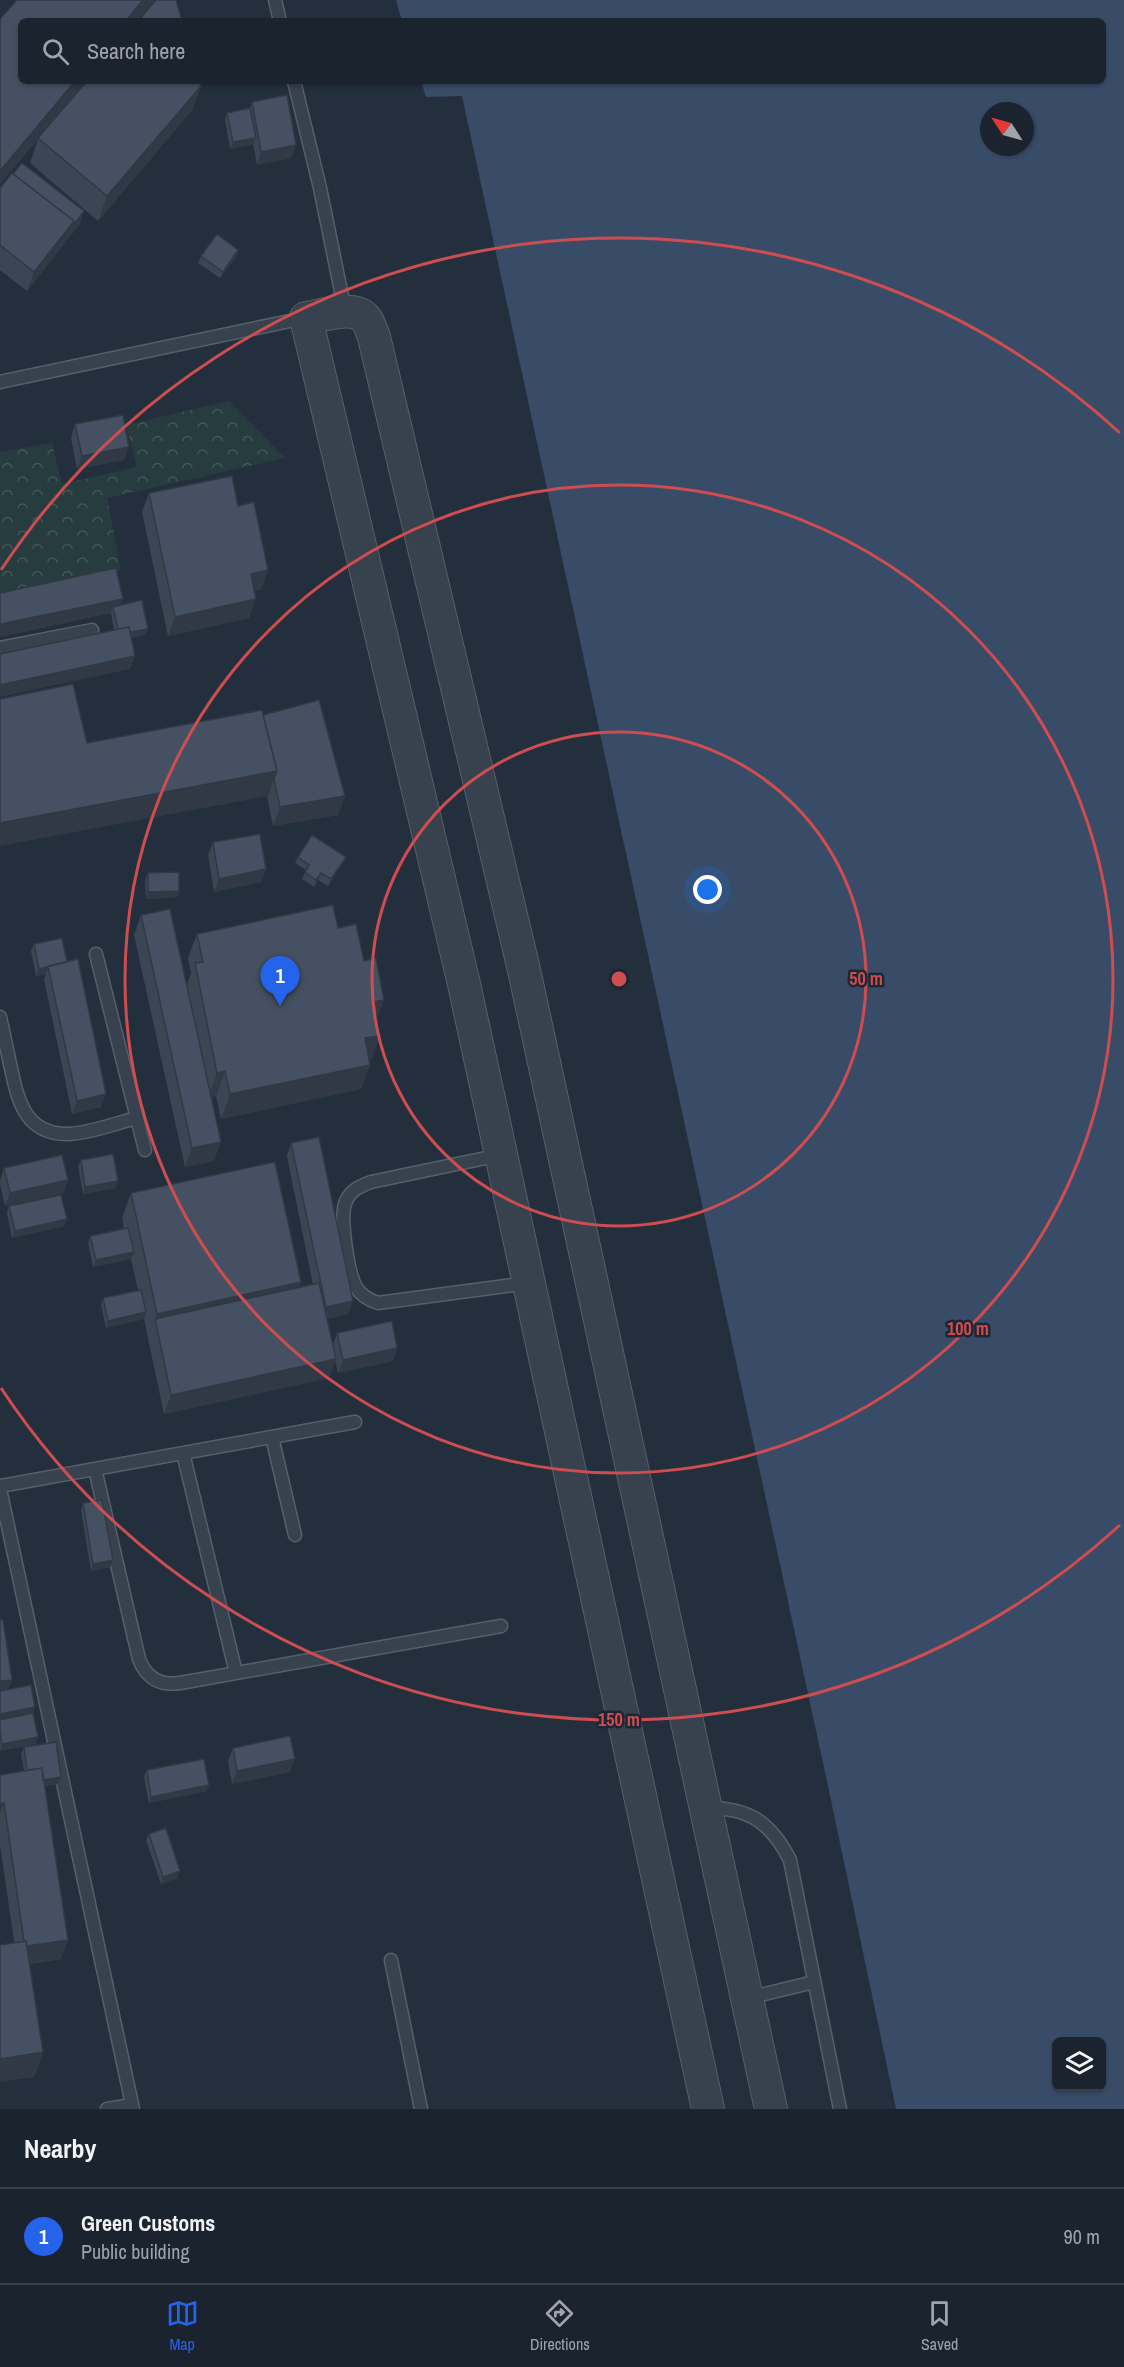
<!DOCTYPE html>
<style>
body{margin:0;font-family:"Archivo Narrow",sans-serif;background:#282f3a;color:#f1f3f6}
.controls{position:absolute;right:18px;bottom:18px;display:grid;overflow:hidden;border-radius:9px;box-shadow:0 2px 4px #0004}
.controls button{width:54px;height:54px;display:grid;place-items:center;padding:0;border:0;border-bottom:2px solid #39404a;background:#1b232e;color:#f1f3f6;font:30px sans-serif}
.compass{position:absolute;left:980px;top:102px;width:54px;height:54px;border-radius:50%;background:#1b232e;box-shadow:0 2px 4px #0004;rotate:306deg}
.you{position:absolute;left:708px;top:890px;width:21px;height:21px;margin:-15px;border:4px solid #fff;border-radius:50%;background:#1a73e8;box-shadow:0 0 0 9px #1a73e833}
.badge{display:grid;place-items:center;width:39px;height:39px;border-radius:50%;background:#2563eb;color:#fff;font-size:20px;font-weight:700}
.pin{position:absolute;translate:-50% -50px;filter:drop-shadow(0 2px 3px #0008)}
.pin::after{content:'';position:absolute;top:32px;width:21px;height:18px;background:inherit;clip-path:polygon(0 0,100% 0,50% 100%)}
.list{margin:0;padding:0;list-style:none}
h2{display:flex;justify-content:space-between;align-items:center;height:78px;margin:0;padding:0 24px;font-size:26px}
h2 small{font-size:20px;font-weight:400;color:#a0a4aa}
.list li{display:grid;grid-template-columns:39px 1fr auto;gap:18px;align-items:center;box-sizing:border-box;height:96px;padding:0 24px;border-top:2px solid #39404a}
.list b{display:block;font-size:22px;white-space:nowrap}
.list p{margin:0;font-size:20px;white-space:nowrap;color:#a0a4aa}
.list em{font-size:20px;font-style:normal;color:#a0a4aa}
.icon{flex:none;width:33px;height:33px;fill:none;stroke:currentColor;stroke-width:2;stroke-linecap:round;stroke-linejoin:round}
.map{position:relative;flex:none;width:1124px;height:2109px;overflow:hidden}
.search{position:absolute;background:#1b232e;box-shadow:0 2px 4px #0004;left:18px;right:18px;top:18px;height:66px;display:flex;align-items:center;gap:15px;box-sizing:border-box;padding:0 21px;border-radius:9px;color:#a0a4aa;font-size:22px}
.sheet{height:174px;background:#1b232e}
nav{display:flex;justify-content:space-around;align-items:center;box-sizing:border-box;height:84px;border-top:2px solid #39404a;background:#1b232e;font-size:16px;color:#a0a4aa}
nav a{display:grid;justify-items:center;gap:3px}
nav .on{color:#2563eb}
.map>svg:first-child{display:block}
.park{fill:url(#park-crowns)}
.water{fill:#394c67;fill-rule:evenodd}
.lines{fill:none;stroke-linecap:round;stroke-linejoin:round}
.service-casing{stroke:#565f6c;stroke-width:15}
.tertiary-casing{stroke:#565f6c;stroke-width:34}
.service{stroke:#38414e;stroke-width:12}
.tertiary{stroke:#38414e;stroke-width:32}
.wall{fill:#3b4654}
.shaded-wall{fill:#303945}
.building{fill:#455162;stroke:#303945;stroke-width:1.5}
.ring{fill:none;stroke:#ce4d50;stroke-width:3}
.centre{fill:#ce4d50;stroke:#1d2633;stroke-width:3}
.ring-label{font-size:18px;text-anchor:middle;font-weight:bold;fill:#ce4d50;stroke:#1d2633;stroke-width:5;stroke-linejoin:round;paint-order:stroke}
</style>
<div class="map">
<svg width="1124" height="2109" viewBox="0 0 1124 2109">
<defs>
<pattern id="park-crowns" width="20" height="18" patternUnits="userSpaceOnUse" patternTransform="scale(1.5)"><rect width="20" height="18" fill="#263c3f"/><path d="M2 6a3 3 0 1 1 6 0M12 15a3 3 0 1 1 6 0" fill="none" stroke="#435659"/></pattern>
</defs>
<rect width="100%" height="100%" fill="#242f3e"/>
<!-- park -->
<path class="park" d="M229,401L285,458L107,498L121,570L0,596V452L52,443L62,484L137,467L126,425Z"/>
<!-- water -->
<path class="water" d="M396,0H1124V2109H896L828,1786L462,96L426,97L421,81H1103V21H402ZM989,111H1025V147H989ZM1056,2042H1102V2086H1056Z"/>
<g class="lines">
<defs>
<path id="service" d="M275,0L280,21
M294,81L320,188L345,311
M0,382L304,318
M0,648L92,630
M96,954L145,1150
M0,1017C4,1034 7,1051 11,1068C18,1102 26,1135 69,1134C91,1133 116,1123 137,1118
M500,1155L371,1182C360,1186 351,1190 346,1201C339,1216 348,1273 356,1287C361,1296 369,1300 378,1303L528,1283
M272,1437L295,1535
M183,1453L236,1673
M95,1469L139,1659C146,1678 160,1686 180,1683L501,1626
M0,1486L355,1422
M0,1489L133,2109
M708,1808C750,1808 771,1823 790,1860L840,2109
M391,1960L421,2109
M748,1998L814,1982
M107,2109L132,2105"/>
<path id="tertiary" d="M708,2109L464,984L306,318C319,316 352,306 363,316C369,321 371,330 374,337L524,970L771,2109"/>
</defs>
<!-- service casing -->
<use href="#service" class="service-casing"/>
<!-- tertiary casing -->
<use href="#tertiary" class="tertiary-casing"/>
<!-- service -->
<use href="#service" class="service"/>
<!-- tertiary -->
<use href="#tertiary" class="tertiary"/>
</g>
<!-- wall -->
<path class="wall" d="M0,19L21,81L201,86L192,110L98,221L30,163L38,139L0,184Z
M252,102L291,158L257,165L253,144L230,149L225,119L227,113L250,108Z
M0,188L84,211L79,225L27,291L0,270Z
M238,250L236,257L220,278L198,263L201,256Z
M75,424L124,460L77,469L71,438Z
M149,493L238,506L268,570L261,589L254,591L249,618L168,636L142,512Z
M0,593L120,605L148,629L145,635L131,638L135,656L130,669L114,630L111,613L0,637Z
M263,715L345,796L338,815L273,826L267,796L87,743Z
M213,842L266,869L261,882L214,892L208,855Z
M298,857H346L343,863L328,886L318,880L314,887L302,879L306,870L295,863Z
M148,873L179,891L177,897L146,899L145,880Z
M141,915L187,985L191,973L188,958L197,934L338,928L376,1020L380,1036L371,1060H369L370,1065L361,1089L221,1119L216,1096L211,1097L214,1161L185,1167L134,935Z
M62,938L101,1107L72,1114L44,979L46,974L36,976L31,951L34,944Z
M291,1143L353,1301L348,1314L327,1319L333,1345L337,1333L397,1348L393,1361L338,1373L335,1360L329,1378L164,1414L144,1319L106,1328L101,1305L103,1298L138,1290L131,1259L93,1267L88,1243L90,1236L124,1229L122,1218L131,1193L299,1288L313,1285L287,1156Z
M81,1160L116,1188L83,1194L78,1166Z
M4,1168L68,1180L63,1193L5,1206L0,1184V1181Z
M9,1206L67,1219L64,1226L12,1238L7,1213Z
M83,1503L113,1560L110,1567L91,1571L81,1510Z
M0,1620L8,1689L33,1713L36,1744L0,1751Z
M24,1747L58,1784L44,1786L61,1959L30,1964L43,2052L34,2077L0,1845V1775L24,1771L21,1754Z
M233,1748L290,1772L232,1784L228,1761Z
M147,1770L207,1791L149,1803L144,1777Z
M149,1834L180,1871L177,1878L161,1884L146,1840Z"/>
<!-- shaded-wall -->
<path class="shaded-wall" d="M143,0H155L137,21H126Z
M75,81H87L0,184V171Z
M201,86L192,110L98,221L107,196Z
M256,138L253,144L230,149L233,142Z
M296,145L291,158L257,165L261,152Z
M84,211L79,225L27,291L34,272L74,221Z
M238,250L236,257L220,278L223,272Z
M129,447L124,460L77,469L82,456Z
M268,570L261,589L244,593L251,574Z
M123,599L118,612L113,607L111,613L0,637V624Z
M256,599L249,618L168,636L175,617Z
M148,629L145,635L117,641L119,635Z
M135,656L130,669L0,697V685Z
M277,771L268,796L0,846V823Z
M345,796L338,815L273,826L280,807Z
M346,857L343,863L328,886L331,879Z
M266,869L261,882L214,892L219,879Z
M321,873L318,880L314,887L316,880Z
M179,891L177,897L146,899L148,892Z
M48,967L46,974L36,976L39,969Z
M384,1000L375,1025L373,1002Z
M380,1036L371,1060L356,1063L365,1038Z
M370,1065L361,1089L221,1119L230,1094Z
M225,1071L216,1096L208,1098L217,1073Z
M106,1094L101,1107L72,1114L77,1101Z
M221,1142L214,1161L185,1167L192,1148Z
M68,1180L63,1193L5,1206L10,1193Z
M118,1181L116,1188L83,1194L85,1187Z
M67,1219L64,1226L12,1238L15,1231Z
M134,1252L131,1259L93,1267L96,1260Z
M301,1282L292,1307L155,1319L157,1314Z
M353,1301L348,1314L321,1320L326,1307Z
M146,1312L144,1319L106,1328L108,1321Z
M397,1348L393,1361L338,1373L343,1360Z
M336,1359L329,1378L164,1414L171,1395Z
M113,1560L110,1567L91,1571L93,1564Z
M12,1680L5,1699L0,1700V1681Z
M35,1707L31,1720L0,1726V1714Z
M38,1737L36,1744L0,1751L2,1744Z
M295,1759L290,1772L232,1784L237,1771Z
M61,1777L58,1784L27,1789L29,1782Z
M209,1785L207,1791L149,1803L151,1797Z
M4,1803L0,1814V1804Z
M180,1871L177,1878L161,1884L163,1877Z
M68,1940L61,1959L17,1965L24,1946Z
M43,2052L34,2077L0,2082V2059Z"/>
<!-- building -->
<path class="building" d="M17,0H143L126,21H21V81H75L0,171V19Z
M156,0H176L182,21H138Z
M87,81H200L201,86L107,196L38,138Z
M287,95L296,145L261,152L252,102Z
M250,108L256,138L233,142L227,113Z
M22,163L84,211L72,227L74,221L13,174Z
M12,173L74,221L34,272L0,245V188Z
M217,234L238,250L223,272L201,256Z
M123,415L129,447L82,456L75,424Z
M232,476L238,506L254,502L268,570L251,574L256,599L175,617L149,493Z
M116,568L123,599L0,624V593Z
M142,600L148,629L130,632L129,627L118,629L113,607Z
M129,627L135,656L0,685V654Z
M73,684L87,743L262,710L277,771L0,823V699Z
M319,700L345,796L280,807L274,779L277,771L263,715Z
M260,834L266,869L219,879L213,842Z
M312,835L346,857L331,879L321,873L316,880L305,872L309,865L298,857Z
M179,872V891L148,892V873Z
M333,905L338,928L356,924L364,961L376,958L384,1000L373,1002L380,1036L365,1038L370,1065L230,1094L225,1071L217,1073L195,963L203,962L197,934Z
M170,909L221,1142L192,1148L141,915Z
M62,938L67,962L39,969L34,944Z
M78,959L106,1094L77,1101L48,966Z
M319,1137L353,1301L326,1307L291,1143Z
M113,1154L118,1181L85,1187L81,1160Z
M62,1155L68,1180L10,1193L4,1168Z
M275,1162L301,1282L157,1314L131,1193Z
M61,1195L67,1219L15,1231L9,1206Z
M128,1228L134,1252L96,1260L90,1236Z
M319,1283L336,1359L171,1395L155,1319Z
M141,1290L146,1312L108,1321L103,1298Z
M392,1321L397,1348L343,1360L337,1333Z
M102,1500L113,1560L93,1564L83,1503Z
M0,1620H3L12,1680L0,1681Z
M31,1685L35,1707L0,1714V1691Z
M33,1713L38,1737L2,1744L0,1731V1720Z
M290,1736L295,1759L237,1771L233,1748Z
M56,1742L61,1777L43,1780L42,1768L27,1770L24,1747Z
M204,1759L209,1785L151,1797L147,1770Z
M42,1768L68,1940L27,1946L26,1941H24L4,1803L0,1804V1775Z
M166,1828L180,1871L163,1877L149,1834Z
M26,1941L43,2052L0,2059V1945Z"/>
<!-- distance rings -->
<g class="ring">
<circle cx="619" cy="979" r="247"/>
<circle cx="619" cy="979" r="494"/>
<path d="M1120 1525A741 741 0 0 1 1 1388M1 570A741 741 0 0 1 1120 433"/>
</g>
<circle cx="619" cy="979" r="9" class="centre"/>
<g class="ring-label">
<text x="866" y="985">50 m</text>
<text x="968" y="1335">100 m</text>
<text x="619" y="1726">150 m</text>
</g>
</svg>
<div class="controls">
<button><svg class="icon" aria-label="layers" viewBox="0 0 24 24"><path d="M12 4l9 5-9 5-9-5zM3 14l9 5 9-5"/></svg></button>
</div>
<svg class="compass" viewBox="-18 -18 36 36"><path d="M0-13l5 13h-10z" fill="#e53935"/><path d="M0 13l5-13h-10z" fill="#a0a4aa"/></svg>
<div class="you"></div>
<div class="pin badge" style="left:280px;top:1006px">1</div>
<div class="search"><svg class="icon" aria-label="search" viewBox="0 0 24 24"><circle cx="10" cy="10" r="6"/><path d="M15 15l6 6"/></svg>Search here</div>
</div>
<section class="sheet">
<h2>Nearby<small></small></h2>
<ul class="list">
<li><span class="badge">1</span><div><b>Green Customs</b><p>Public building</p></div><em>90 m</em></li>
</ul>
</section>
<nav>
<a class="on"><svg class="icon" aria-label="map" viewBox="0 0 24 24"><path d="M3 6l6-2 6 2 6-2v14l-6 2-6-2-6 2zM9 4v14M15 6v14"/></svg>Map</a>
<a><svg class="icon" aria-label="directions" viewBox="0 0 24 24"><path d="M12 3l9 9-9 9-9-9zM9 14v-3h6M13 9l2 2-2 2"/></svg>Directions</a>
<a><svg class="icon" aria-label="saved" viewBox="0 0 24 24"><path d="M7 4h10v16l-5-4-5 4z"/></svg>Saved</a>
</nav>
